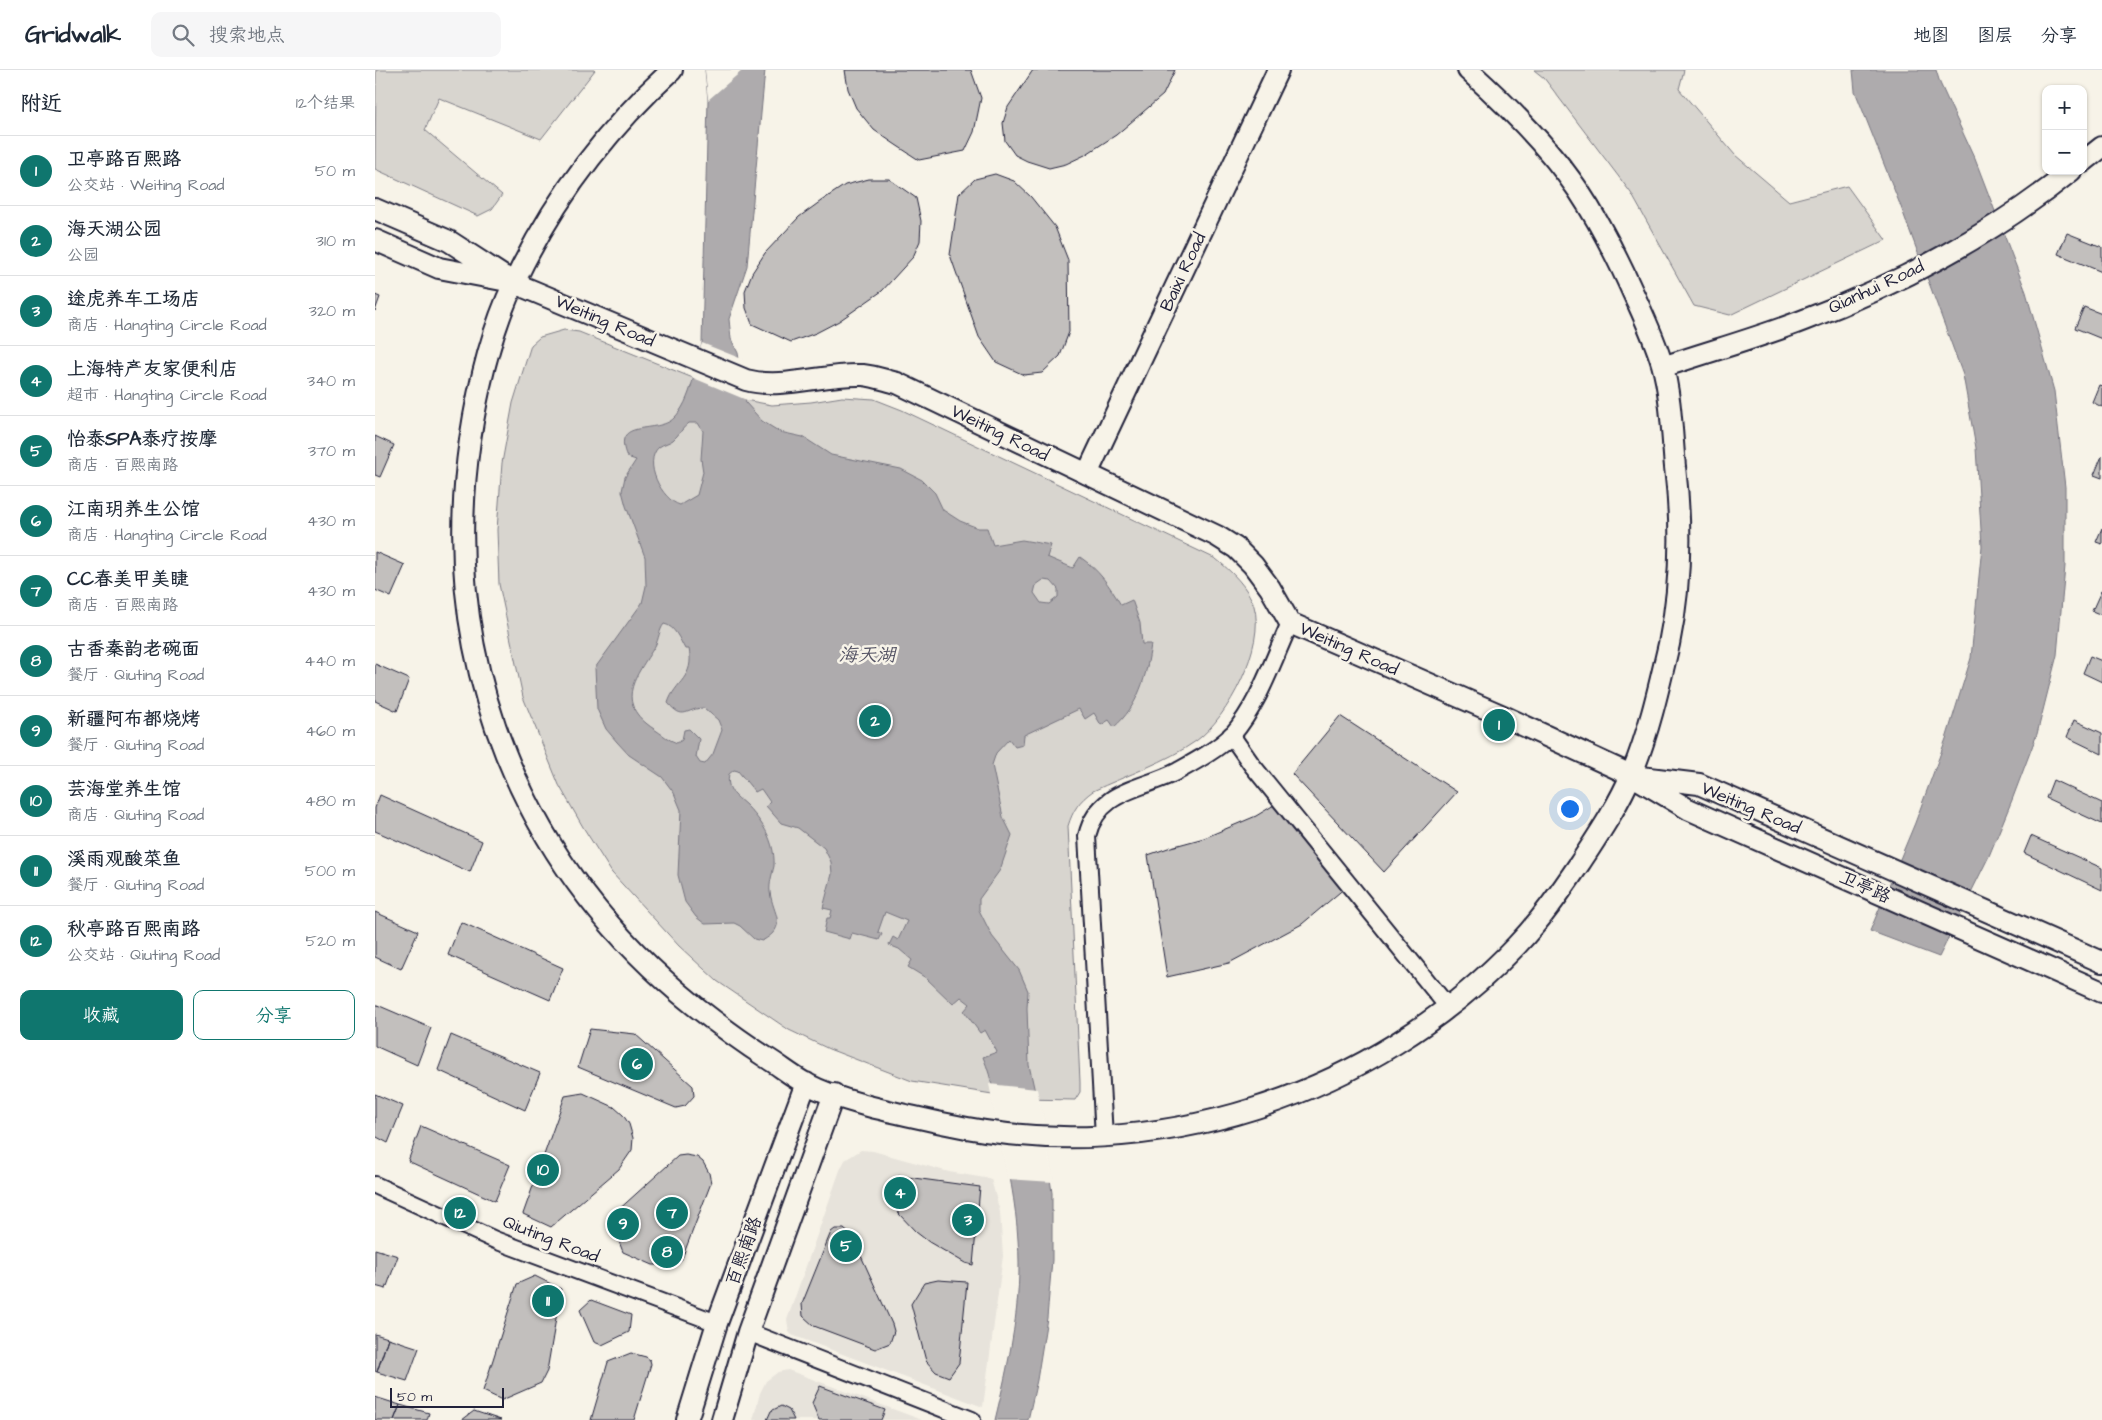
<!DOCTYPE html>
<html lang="zh">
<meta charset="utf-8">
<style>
body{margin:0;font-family:"Architects Daughter","LXGW WenKai TC",sans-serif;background:#f6f6f7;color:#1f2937}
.controls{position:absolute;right:15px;top:15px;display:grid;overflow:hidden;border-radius:10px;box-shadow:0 1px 4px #0004}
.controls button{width:45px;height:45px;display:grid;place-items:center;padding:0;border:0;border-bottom:1px solid #e0e1e3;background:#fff;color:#1f2937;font:25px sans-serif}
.scale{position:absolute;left:15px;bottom:12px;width:114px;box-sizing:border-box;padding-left:5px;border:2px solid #22223b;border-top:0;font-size:14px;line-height:18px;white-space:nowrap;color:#22223b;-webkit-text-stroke:4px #f7f3e8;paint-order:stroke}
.you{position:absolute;left:1194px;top:738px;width:18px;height:18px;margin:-12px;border:4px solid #fff;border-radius:50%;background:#1a73e8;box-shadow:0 0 0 8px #1a73e833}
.badge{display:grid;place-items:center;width:32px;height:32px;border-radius:50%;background:#0f766e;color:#fff;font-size:16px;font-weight:700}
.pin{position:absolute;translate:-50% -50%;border:2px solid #fff;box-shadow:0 1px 5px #0006}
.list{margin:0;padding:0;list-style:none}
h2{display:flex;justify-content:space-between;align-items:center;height:65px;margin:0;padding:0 20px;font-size:21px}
h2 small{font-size:16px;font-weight:400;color:#747a83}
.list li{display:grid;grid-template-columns:32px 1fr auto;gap:15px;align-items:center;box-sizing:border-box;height:70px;padding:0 20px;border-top:1px solid #e0e1e3}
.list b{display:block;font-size:19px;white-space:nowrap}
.list p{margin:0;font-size:16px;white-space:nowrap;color:#747a83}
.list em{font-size:16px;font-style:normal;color:#747a83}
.actions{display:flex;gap:10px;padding:15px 20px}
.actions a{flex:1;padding:11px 0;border:1px solid #0f766e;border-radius:10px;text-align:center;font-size:18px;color:#0f766e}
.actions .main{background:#0f766e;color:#fff}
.icon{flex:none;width:28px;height:28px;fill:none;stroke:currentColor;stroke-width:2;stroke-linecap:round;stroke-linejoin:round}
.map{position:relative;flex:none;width:1727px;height:1350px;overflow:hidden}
header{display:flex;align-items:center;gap:30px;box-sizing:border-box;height:70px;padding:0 25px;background:#fff;border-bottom:1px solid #e0e1e3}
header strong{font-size:24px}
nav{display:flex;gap:28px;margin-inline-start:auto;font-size:18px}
.search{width:350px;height:45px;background:#f6f6f7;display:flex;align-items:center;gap:12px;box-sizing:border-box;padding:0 18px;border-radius:10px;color:#747a83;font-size:19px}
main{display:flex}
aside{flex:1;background:#fff}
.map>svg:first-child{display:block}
.built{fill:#e7e3db}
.green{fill:#d8d5cf;stroke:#7d7c85}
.water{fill:#aeabad;stroke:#76747f;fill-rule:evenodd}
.pier{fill:#f7f3e8}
.building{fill:#c2bfbd;stroke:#22223b}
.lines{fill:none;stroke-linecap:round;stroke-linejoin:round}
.minor-casing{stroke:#22223b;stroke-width:20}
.tertiary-casing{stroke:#22223b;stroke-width:24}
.minor{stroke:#f7f3e8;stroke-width:16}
.tertiary{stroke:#f7f3e8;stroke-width:20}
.labels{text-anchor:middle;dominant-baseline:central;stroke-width:5;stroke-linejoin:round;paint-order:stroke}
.street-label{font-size:18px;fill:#22223b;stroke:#f7f3e8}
.water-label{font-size:19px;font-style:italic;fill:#535263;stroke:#f7f3e8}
</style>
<header>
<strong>Gridwalk</strong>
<div class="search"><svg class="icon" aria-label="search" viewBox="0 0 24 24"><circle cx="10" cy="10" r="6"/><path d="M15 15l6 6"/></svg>搜索地点</div>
<nav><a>地图</a><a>图层</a><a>分享</a></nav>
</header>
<main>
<aside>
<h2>附近<small>12个结果</small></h2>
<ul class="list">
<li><span class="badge">1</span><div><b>卫亭路百熙路</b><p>公交站 · Weiting Road</p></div><em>50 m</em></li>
<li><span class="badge">2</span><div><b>海天湖公园</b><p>公园</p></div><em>310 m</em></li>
<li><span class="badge">3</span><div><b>途虎养车工场店</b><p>商店 · Hangting Circle Road</p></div><em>320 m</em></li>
<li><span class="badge">4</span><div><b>上海特产友家便利店</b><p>超市 · Hangting Circle Road</p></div><em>340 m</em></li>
<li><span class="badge">5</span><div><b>怡泰SPA泰疗按摩</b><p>商店 · 百熙南路</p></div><em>370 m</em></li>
<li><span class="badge">6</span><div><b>江南玥养生公馆</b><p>商店 · Hangting Circle Road</p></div><em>430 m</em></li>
<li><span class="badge">7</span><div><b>CC春美甲美睫</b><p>商店 · 百熙南路</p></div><em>430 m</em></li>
<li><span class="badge">8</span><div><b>古香秦韵老碗面</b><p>餐厅 · Qiuting Road</p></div><em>440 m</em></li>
<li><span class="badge">9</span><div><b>新疆阿布都烧烤</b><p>餐厅 · Qiuting Road</p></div><em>460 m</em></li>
<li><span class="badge">10</span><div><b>芸海堂养生馆</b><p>商店 · Qiuting Road</p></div><em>480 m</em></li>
<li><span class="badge">11</span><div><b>溪雨观酸菜鱼</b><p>餐厅 · Qiuting Road</p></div><em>500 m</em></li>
<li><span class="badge">12</span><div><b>秋亭路百熙南路</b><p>公交站 · Qiuting Road</p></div><em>520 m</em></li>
</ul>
<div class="actions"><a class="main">收藏</a><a>分享</a></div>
</aside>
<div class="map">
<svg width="1727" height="1350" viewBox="0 0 1727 1350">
<rect width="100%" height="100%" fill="#f7f3e8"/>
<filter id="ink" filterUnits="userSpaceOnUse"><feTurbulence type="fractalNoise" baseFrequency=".02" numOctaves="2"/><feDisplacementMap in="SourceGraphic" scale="10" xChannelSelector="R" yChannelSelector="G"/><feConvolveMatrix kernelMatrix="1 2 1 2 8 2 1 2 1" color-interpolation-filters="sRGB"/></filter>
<g filter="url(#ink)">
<!-- built -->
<path class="built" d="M486,1080L498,1081L574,1102L616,1109L625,1142L628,1186L608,1337L417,1265L414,1262L412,1250L465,1100L470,1090Z
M413,1300L547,1350H378L385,1323L391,1311L403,1302Z"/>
<!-- green -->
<path class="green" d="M1,0H220L166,69L64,28L50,60L127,125L117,139L103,146L0,99Z
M1159,0H1309L1304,19L1360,85L1414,131L1472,116L1511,170L1355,245L1319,236L1256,123L1169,8Z
M189,260L204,262L375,331L397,335L436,332L467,327L499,329L527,340L841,489C856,501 873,517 879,536C891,575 853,648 821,671C793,691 750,706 718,721C704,731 698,740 693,756L705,1012V1022L700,1030L648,1029L537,1011L454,979L414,960L342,911L304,876L237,803L208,757L184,715L148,627L124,514L122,460L127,393L138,333L156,275L165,267Z"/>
<!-- water -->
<path class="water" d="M330,0H390L372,196L354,249L356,269L363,283L371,333L387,351L405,362L428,367L456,385L526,399L547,410L560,423L568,440L585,451L603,458H612L618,475L647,470L676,475L672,487L698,498L705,487C724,500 734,515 746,535L757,530L765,553L767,574H776C772,605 763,637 739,657L734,650L726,655L719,643L710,649L704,639L649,665L648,675L640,677L634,669L621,683L617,695L628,747L637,765L625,800L604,829V840L617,866L644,900L653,921L652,938L654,995L668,1058L677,1123V1190L672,1248L662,1310L653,1350H620C634,1292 648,1230 643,1170C641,1133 633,1097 626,1061C621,1036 618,1010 608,987L622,982L610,960L605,963L589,941L595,934L586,927L578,934L551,908L533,897L537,890L524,879L514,875L518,867L523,870L532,851L510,842L503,862L507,864L504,870L477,863L475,869L449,862L452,848H455L457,840L448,838L457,804L456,792L449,778L423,758L406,753L391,736L395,732L386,719L380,722L363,701L359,700L354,704C351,720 360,725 371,735C377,741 383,748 388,756C395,767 400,782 399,796C397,805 394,814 395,822C398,845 414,856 387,871L379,869L365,856L359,853L330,854L321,847L310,832L303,805L306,740L299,723L287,707L254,685L242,672L231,659L222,639L220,598L267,533L271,516L270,487L251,436L247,421L250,407L261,390L252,387C235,347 283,365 299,348C316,332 321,295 327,273L333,30ZM314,353H323L328,361L326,389L328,402L322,425L305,435C287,430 267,392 284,377C288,374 294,373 298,370C304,365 307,358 314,353ZM668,510L676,511L683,519V527L674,534L666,533L659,523L661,515ZM289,554C300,556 305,570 310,579H314C320,608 300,611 293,633C309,652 311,638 329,638L343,650L347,660L338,684L330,694L325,693L321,687L324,669L314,659L309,660L307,670L302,673C293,670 287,664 279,659C238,632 261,607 280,576C284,569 284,560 289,554Z
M1478,0H1561L1565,13L1600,89L1651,222L1679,321L1690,417V496L1682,585L1662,664L1637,730L1614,786L1564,887L1495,861L1540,753L1572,666L1596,588L1607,476L1601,378L1588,305L1526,137L1480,21Z"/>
<!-- pier -->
<path class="pier" d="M330,0H368L333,30Z
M327,273L367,289L374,331L316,307Z
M614,1014L662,1019L670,1057L678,1112L633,1109Z"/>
<!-- building -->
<path class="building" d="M470,0H596L606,28L599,62L590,81L544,90L521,75L499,60L481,38L473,19Z
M658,0H800L788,25L741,65L710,85L691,94L674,98L652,91L640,85L630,71L628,53L633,37Z
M620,104L639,111L656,127L680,157L693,190L694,262L685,286L667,303L649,305L621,292L604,267L575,185L584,124L600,109Z
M494,109H514L541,128L546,151L545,171L538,187L507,221L464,251L441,263L416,272L377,254L371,238L370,221L377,203L390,183L424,147L446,131L470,115Z
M1692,163L1727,177V202L1683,184Z
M0,225L5,227L0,241Z
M1709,237L1727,244V269L1700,258Z
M1724,315L1727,316V337L1717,332Z
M0,366L19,375L5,407L0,405Z
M1727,386V408L1719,405Z
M1727,458V474L1721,472Z
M0,482L30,495L16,527L0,520Z
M1726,521H1727V545L1717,541Z
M1715,586L1727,591V612L1708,603Z
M0,594L34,609L22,641L0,631Z
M965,646L1082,722L1009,802L917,704Z
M1699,650L1727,663V684L1692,667Z
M1678,710L1727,733V754L1671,728Z
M5,725L107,771L95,802L0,761V738Z
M904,732L971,817L927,854L854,893L792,907L773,785L796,777L829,768L881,746Z
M1656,766L1727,798V820L1649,783Z
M0,842L43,861L26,899L0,887Z
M86,852L188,898L175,930L73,885Z
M0,934L56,958L42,995L0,976Z
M215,959L260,964L318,1016L319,1026L310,1036L301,1038L203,997Z
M76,965L165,1003L150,1040L63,1000Z
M208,1023L239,1037L248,1045L254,1054L258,1068L257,1080L244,1099L176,1157L148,1144L190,1026Z
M0,1024L28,1036L13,1073L0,1066Z
M46,1056L135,1095L120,1131L33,1091Z
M311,1085L322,1087L328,1092L334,1103L336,1113L306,1191L299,1195H278L248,1182L238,1156L241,1142L303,1086Z
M524,1106L605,1117L598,1195L590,1193L554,1172L541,1162L524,1144L511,1126V1119L516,1111Z
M460,1159H469L477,1166L517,1254L519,1261L515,1273L500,1279L439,1256L428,1246L427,1234L456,1162Z
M0,1179L23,1186L11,1219L0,1216Z
M160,1206L186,1219L172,1301L166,1313L127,1330L108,1321L142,1214Z
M563,1210L592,1212L584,1293L574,1307L561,1302L551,1291L536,1234L549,1213Z
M216,1230L256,1245L254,1262L227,1275L219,1272L205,1240Z
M0,1264L13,1268L2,1302L0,1301Z
M13,1268L44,1278L32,1311L2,1302Z
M256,1283L271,1287L275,1290L276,1294L259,1350H216L233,1292Z
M445,1316L510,1340L506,1350H444L437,1333Z
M0,1327L25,1335L19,1350H0Z
M25,1335L54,1343L52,1350H19Z
M406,1336L414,1340L419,1350H392L396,1341Z
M99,1341L126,1350H87Z"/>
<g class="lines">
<defs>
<path id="minor" d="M856,665L877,695L1073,937
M729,1067L712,766C723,719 767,720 803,701C821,691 843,679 857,665C884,634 898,590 915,553
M0,1115L120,1170L342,1253
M373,1262L597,1350"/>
<path id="tertiary" d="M297,0C231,60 177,132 139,213C115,263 103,317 95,370C63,591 147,797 320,936C344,955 367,972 392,988C405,996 417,1006 430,1013C470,1034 527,1044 572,1054C777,1099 998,1027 1142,875C1166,850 1186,821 1205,793C1224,764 1244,734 1257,703C1274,662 1284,617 1294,574C1306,516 1307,456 1300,397C1297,364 1296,325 1287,294C1280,270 1269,247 1259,225C1243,189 1225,153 1203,120C1173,76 1133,36 1093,0
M1708,92L1727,77
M0,139L74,171L139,213L371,310C409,320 448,303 488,305C499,306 510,310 522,313L842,466L861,478L878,495L895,518L915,553L1128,646L1256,705L1313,739L1727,922
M0,170L64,198L127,210
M1288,297C1335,281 1383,268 1429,250C1523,215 1618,164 1696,101
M712,404L903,0
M1266,707L1324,714L1727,892
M312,1350L342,1253L431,1013
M347,1350L373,1262L459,1024"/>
</defs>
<!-- minor casing -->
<use href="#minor" class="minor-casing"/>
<!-- tertiary casing -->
<use href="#tertiary" class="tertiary-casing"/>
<!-- minor -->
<use href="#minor" class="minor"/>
<!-- tertiary -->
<use href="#tertiary" class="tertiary"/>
</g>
</g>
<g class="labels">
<!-- street labels -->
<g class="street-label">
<text transform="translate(808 202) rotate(-65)">Baixi Road</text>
<text transform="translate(1501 217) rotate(-25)">Qianhui Road</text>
<text transform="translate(230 251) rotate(23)">Weiting Road</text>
<text transform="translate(625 363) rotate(26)">Weiting Road</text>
<text transform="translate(974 579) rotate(24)">Weiting Road</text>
<text transform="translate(1376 738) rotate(23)">Weiting Road</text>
<text transform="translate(1490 817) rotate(24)">卫亭路</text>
<text transform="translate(176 1169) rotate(21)">Qiuting Road</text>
<text transform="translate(369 1181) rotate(-70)">百熙南路</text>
</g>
<!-- water labels -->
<g class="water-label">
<text x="492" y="585">海天湖</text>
</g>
</g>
</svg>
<div class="controls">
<button>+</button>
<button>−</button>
</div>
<div class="scale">50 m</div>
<div class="you"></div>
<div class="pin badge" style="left:1124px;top:655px">1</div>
<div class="pin badge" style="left:500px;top:651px">2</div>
<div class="pin badge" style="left:593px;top:1150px">3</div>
<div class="pin badge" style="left:525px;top:1123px">4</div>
<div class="pin badge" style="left:471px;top:1176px">5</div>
<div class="pin badge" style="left:262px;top:994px">6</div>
<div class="pin badge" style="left:297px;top:1143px">7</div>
<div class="pin badge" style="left:292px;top:1182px">8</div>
<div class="pin badge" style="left:248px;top:1154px">9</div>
<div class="pin badge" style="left:168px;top:1100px">10</div>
<div class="pin badge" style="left:173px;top:1231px">11</div>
<div class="pin badge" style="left:85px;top:1143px">12</div>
</div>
</main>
